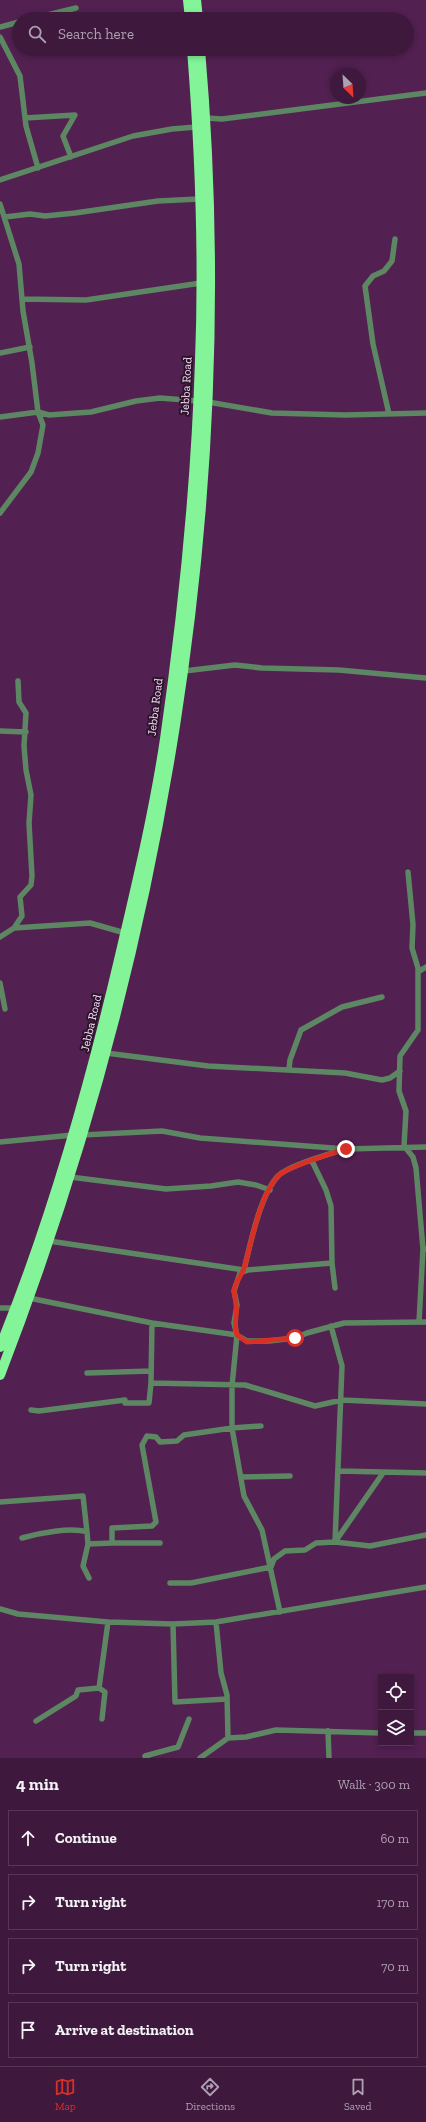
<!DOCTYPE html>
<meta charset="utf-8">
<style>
body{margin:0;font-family:"Zilla Slab",serif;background:#452144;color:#f1f3f6}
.controls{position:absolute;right:12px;bottom:12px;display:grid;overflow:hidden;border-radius:0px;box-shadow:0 2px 6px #0003}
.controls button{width:36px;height:36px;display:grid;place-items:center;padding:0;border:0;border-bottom:1px solid #573757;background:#3e183d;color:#f1f3f6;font:20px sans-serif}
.compass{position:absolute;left:330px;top:68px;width:36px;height:36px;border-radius:50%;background:#3e183d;box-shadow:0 2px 6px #0003;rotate:155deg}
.stop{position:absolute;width:12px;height:12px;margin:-9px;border:3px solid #d93025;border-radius:50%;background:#fff}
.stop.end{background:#d93025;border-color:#fff;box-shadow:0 1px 4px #0008}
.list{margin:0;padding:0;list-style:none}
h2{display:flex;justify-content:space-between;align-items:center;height:52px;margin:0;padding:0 16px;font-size:17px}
h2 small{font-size:13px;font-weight:400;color:#ada0b0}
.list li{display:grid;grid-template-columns:26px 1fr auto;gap:12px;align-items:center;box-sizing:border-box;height:56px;margin:0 8px 8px;padding:0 8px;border:1px solid #573757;border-radius:0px}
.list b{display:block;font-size:15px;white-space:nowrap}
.list em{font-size:13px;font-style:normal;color:#ada0b0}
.icon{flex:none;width:22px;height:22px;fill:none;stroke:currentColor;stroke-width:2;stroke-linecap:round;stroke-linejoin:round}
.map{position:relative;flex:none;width:426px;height:1758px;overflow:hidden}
.search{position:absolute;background:#3e183d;box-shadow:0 2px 6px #0003;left:12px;right:12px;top:12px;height:44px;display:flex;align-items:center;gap:10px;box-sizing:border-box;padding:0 14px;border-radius:22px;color:#ada0b0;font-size:15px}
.sheet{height:308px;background:#3e183d}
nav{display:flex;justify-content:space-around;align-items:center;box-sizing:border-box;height:56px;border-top:1px solid #573757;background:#3e183d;font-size:11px;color:#ada0b0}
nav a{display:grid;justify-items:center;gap:2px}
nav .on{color:#d93025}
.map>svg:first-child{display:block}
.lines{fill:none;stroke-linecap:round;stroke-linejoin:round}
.street{stroke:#5c8762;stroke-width:5.5}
.highway{stroke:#83f598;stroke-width:10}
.route{stroke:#d93025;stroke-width:5}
.labels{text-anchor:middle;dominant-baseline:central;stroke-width:4;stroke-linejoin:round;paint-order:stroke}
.street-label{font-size:12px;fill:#f9daf7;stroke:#2b152b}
</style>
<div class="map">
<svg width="426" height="1758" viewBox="0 0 426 1758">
<rect width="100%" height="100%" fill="#522051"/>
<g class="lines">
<!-- street -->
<path class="street" d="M31,19L76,8
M0,27L19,22
M0,37L20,76L26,126L38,168
M25,118L75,115L63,136L71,157
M206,118L222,119L426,93
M0,180L133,136L172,129L196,127
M0,204L19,264L23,311L32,363L38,412L43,425L38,453L31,472L0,513
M5,217L30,214L45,216L75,213L158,201L199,199
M22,299L86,300L201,283
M0,353L30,347
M208,402L272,413L345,415L426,413
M389,414L373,344L365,286L373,276L384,271L392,261L395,239
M0,417L38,412L49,415L91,412L136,401L160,398L198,401
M184,671L235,665L262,668L339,670L426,678
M0,731L26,732
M408,872L413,925L412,948L418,968V1030L400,1056L399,1091L406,1111L404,1146L413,1157L416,1168L423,1249
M14,928L90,923L125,933
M0,937L14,928L22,916L20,897L31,885L32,876L29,823L31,795L26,770L24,746L26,713L19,702L18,681
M418,972L426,967
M0,983L5,1009
M106,1053L208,1066L345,1073L382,1080L390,1078L400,1071
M289,1069L290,1060L301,1030L342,1007L382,997
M82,1135L162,1131L200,1138L346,1149L426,1147
M0,1142L73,1135
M312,1161L326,1190L331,1206L332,1263
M70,1177L166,1189L211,1186L238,1182L256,1185L270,1190
M49,1241L244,1270C250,1245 260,1195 278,1176C289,1165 330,1154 346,1149
M29,1298L152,1323L237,1335L247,1341H269L295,1338L307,1333L344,1323L426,1322
M0,1308H16
M419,1322L423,1249H426
M331,1326L342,1366L335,1542
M87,1373L151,1371
M151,1383L152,1323
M31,1410L39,1411L125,1400V1403H149L151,1383L245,1385L315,1406L342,1400L426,1404
M261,1426L232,1428L244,1496L262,1530L280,1612
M339,1471L426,1473
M241,1477L290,1476
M0,1502L83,1496L87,1532
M22,1538C39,1533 71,1527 87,1532L88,1544
M335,1542L383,1473
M160,1543H112V1528L152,1526L156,1522L142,1445L147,1436L156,1437L160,1442L177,1441L184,1435L232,1428V1386L237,1335L234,1323L237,1305L234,1291L240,1273L248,1270L332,1263L335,1288
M89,1578L83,1566L88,1544L112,1543
M170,1583H191L271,1567L274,1559L285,1551L305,1550L316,1543L335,1542L370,1546L426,1535
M0,1609L18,1614L108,1622L173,1624L216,1622L426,1587
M216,1622L221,1673L227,1695L228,1738L246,1737L276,1730L381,1733
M173,1624L175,1702L227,1699
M102,1719L105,1692L99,1688L108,1622
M36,1721L76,1696L78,1690L99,1688
M328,1731L329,1758
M411,1733H426
M148,1758L145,1756L178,1747L189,1719
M200,1758L228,1738"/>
<!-- highway -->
<path class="highway" d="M188,0L190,19
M196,0L198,19
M0,1347C51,1222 88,1092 119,960C136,887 154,813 165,739C183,614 196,487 200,361C204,259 200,151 192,49
M0,1375C162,955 239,499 200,49"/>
</g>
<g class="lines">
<!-- route -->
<path class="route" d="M295,1338L247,1342L237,1335C233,1322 238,1315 236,1305C236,1299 234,1295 234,1290C236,1281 242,1275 244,1268C252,1241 259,1197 278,1176C288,1166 331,1154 346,1149"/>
</g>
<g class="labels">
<!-- street labels -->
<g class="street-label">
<text transform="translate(186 386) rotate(-87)">Jebba Road</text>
<text transform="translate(155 707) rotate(-83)">Jebba Road</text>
<text transform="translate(91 1023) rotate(-77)">Jebba Road</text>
</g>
</g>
</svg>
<div class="controls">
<button><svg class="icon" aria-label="locate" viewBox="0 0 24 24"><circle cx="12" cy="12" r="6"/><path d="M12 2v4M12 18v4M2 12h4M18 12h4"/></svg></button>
<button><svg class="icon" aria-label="layers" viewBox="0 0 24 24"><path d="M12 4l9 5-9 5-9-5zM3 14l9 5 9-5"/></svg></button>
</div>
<svg class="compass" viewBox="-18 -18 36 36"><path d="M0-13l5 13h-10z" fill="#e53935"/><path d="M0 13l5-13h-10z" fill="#ada0b0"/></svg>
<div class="stop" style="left:295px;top:1338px"></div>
<div class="stop end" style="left:346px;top:1149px"></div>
<div class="search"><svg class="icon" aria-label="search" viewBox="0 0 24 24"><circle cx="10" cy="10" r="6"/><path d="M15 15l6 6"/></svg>Search here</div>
</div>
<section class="sheet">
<h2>4 min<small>Walk · 300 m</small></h2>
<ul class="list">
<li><svg class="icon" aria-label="ahead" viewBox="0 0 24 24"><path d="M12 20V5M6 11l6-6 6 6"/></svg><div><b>Continue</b></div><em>60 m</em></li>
<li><svg class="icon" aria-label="right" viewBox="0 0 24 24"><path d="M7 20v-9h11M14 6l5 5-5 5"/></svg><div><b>Turn right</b></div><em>170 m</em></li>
<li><svg class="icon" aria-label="right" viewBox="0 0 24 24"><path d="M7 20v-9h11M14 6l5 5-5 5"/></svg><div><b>Turn right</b></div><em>70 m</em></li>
<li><svg class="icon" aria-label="arrive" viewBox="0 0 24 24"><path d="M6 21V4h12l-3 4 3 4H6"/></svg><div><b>Arrive at destination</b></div></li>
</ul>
</section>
<nav>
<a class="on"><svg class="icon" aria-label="map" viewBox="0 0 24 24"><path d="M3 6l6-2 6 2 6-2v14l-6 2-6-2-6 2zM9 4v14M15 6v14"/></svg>Map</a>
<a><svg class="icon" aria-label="directions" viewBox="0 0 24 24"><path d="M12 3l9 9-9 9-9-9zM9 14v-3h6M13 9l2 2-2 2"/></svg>Directions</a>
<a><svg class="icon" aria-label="saved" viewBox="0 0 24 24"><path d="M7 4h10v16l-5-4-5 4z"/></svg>Saved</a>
</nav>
